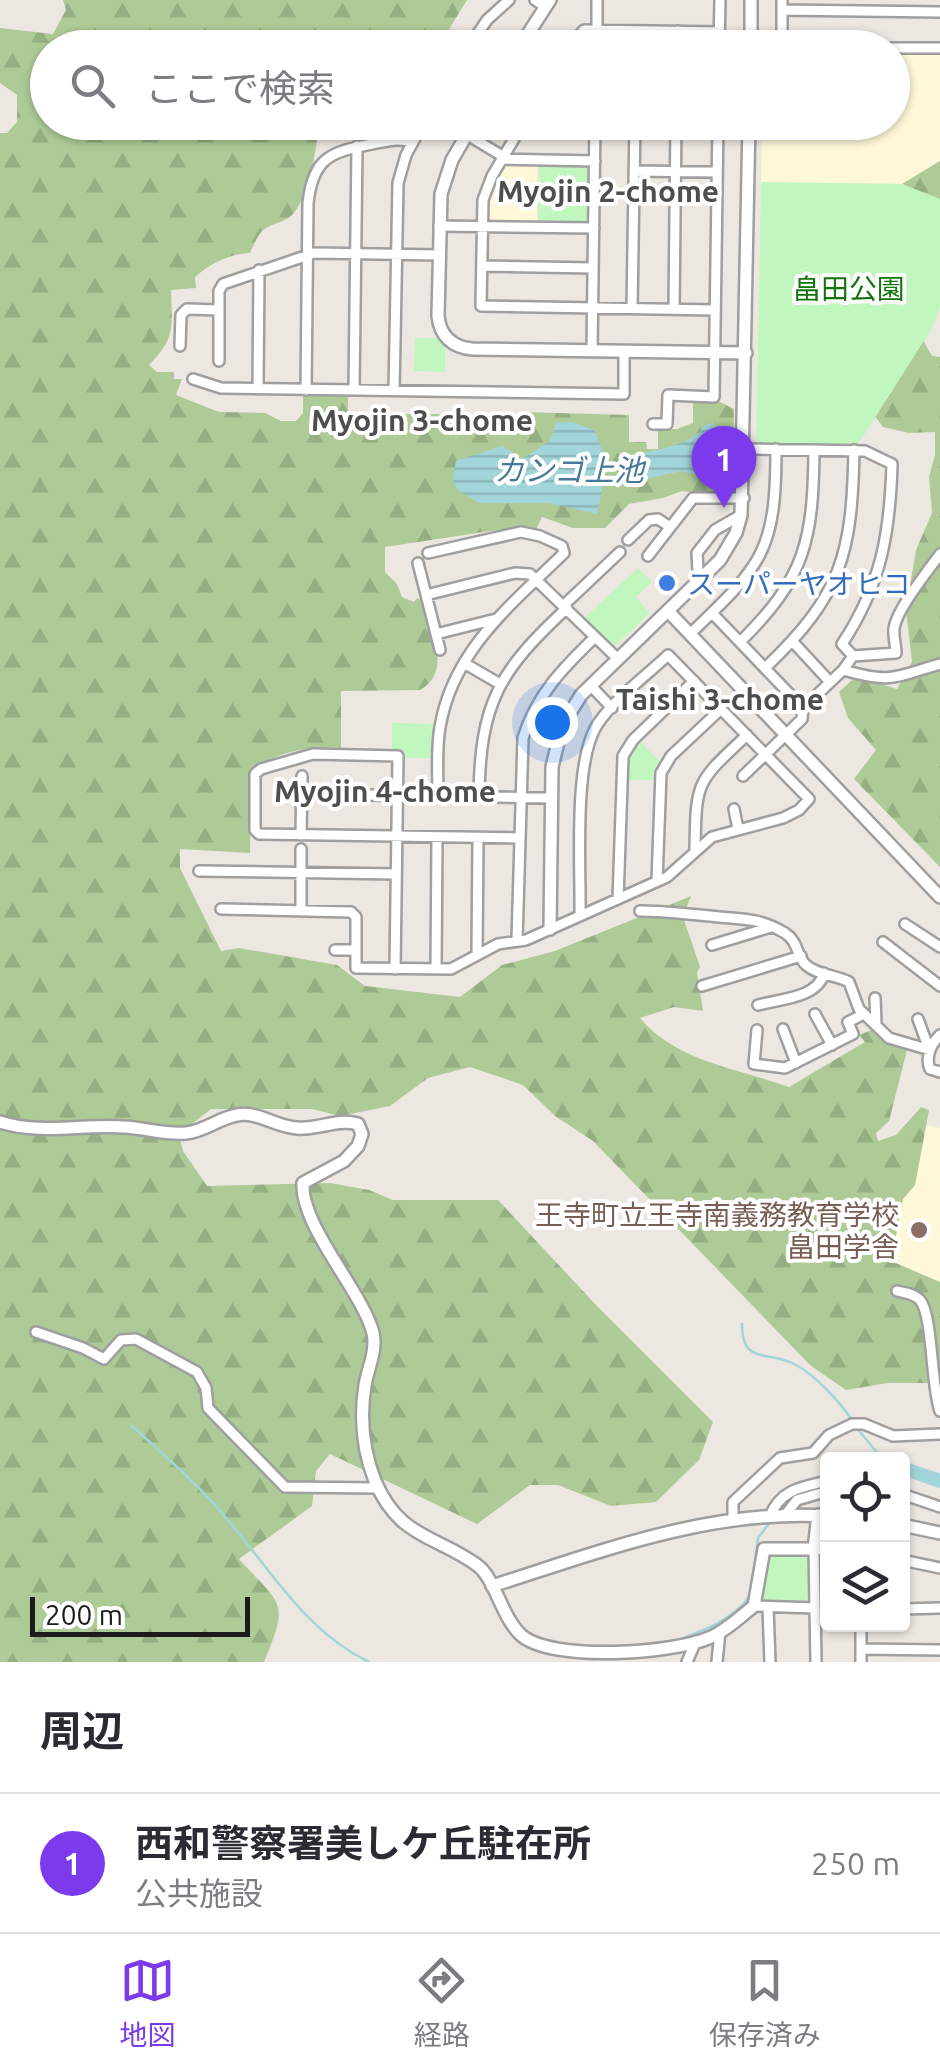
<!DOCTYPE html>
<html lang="ja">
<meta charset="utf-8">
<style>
body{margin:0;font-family:Ubuntu,"Noto Sans JP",sans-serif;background:#f2f2f3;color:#2b2b33}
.controls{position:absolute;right:30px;bottom:30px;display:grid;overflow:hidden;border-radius:10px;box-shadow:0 2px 8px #0004}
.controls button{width:90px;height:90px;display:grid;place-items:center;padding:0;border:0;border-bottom:2px solid #e1e1e2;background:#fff;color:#2b2b33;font:50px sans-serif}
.scale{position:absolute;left:30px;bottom:25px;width:220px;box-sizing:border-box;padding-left:10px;border:5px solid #1b1b1b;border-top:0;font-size:28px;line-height:35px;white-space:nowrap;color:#1b1b1b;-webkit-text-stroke:8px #fff;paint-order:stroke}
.you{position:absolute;left:552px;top:722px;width:35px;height:35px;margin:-25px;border:8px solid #fff;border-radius:50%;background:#1a73e8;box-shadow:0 0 0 15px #1a73e833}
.badge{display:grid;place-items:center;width:65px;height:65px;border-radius:50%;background:#7c3aed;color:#fff;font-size:32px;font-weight:700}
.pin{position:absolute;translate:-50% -82px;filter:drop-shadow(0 2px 5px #0008)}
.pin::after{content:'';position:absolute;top:52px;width:35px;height:30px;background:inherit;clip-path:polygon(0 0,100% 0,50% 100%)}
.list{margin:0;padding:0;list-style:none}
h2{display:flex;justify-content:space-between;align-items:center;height:130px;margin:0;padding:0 40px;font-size:42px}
h2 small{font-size:32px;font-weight:400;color:#7c7c81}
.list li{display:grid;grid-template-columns:65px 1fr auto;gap:30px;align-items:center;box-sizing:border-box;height:140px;padding:0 40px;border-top:2px solid #e1e1e2}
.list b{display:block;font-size:38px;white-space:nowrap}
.list p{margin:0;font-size:32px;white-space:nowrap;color:#7c7c81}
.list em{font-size:32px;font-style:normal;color:#7c7c81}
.icon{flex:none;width:55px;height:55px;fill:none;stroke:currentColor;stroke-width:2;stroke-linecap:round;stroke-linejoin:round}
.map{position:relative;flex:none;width:940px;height:1662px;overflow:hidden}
.search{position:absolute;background:#fff;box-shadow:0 2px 8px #0004;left:30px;right:30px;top:30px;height:110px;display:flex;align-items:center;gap:25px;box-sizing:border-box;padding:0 35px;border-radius:55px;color:#7c7c81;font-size:38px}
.sheet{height:270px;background:#fff}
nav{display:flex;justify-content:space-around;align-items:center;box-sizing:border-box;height:140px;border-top:2px solid #e1e1e2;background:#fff;font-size:28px;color:#7c7c81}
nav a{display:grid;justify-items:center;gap:5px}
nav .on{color:#7c3aed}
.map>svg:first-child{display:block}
.education{fill:#fef8d9}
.forest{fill:url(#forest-firs)}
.park{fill:#c1f7be}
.water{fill:url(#water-rules)}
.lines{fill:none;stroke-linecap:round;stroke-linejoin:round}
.stream{stroke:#a2d5d9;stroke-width:2.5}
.river{stroke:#a2d5d9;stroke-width:14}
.minor-casing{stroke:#9f9f9f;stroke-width:14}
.tertiary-casing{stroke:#9f9f9f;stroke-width:16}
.minor{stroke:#fff;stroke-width:9}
.tertiary{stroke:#fff;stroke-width:11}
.shop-dot{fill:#3f7fe0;stroke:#fff;stroke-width:4}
.education-dot{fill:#8d6e63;stroke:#fff;stroke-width:4}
.labels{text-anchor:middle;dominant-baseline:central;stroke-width:8;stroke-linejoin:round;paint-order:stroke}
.park-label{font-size:28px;fill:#14740e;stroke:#fff}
.shop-label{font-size:28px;fill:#366cbe;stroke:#fff;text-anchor:start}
.education-label{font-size:28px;fill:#785e54;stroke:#fff;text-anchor:end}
.neighbourhood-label{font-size:30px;font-weight:bold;fill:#4e4e4e;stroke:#fff}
.water-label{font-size:30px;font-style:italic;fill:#467a98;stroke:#fff}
</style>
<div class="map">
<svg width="940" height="1662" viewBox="0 0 940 1662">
<defs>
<pattern id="forest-firs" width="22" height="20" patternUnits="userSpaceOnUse" patternTransform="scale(2.5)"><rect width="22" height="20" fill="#aecb97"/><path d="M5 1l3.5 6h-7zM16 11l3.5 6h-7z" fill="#95ae82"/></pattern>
<pattern id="water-rules" width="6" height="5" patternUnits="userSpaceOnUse" patternTransform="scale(2.5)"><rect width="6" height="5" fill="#a2d5d9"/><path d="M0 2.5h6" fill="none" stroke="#8bb6ba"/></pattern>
</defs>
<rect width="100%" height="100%" fill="#ede7e1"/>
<!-- education -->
<path class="education" d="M893,54L940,55V161L902,184L761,182L762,123L892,122Z
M507,162H537V222L486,221L488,193L502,165Z
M926,1125L940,1128V1282L891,1261L903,1199L915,1185Z"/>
<!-- forest -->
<path class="forest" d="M63,0H467L438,47L48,48V122L333,123L318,126C318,148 307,202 291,216C283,223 269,224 262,231C257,236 253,247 250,253C229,254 211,263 195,277L196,288L171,290C172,327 176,338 149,365L157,372H174V379H182L176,395L219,412L265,413L281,421H296L303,413V394L348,395V414H504L505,424L522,425V412L629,415V442H646L647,449H658V429H677L693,423V400H716L734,409L732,493L707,495L682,491L663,498L629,504L605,528H573L542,517L536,530L516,527L385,547V572L397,584L402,597L414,602L417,598L425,602C432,631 452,673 420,690L341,691V748C311,746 273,751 251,773L250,853L180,849V868L221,951L239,948L337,965L365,986L460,997L502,965L555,951L691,896L683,917L700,967L697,973L703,1011L674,1007L640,1018C677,1062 737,1068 789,1087L865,1042L859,1035L874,1029L887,1042L907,1050L889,1121L876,1133L878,1141L896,1135L921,1107L929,1110L915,1185L903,1199L891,1261L940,1282V1383H888L846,1390L811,1366L593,1141L555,1116L523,1085L470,1067L428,1078L390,1106L340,1116L312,1109H211L179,1134L183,1151L207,1186L330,1183L369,1190L393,1200H498L597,1306L713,1422L699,1460L656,1502L611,1506L558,1485H530L477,1524L330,1454L316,1471L312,1506L239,1559C282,1606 290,1600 264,1662H0V133H7L17,122V95L0,83V28L53,34L66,10Z
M940,161V201L902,184Z
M918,332L932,356L940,357V867L854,779L876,750L848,718L839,692L852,680L872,681L897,689L912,662L906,610L916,550L932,513L929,477L935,455V432L909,433L883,427L871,411Z"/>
<!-- park -->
<path class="park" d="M539,164H587L588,219L585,222H538Z
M761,182L902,184L940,199V307L934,325L857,446L756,445Z
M415,338H437L445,347V372L414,371Z
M638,568L652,582L636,597L650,613L611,650L583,619Z
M392,723L437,724L435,758H402V751H392Z
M639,740L662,764L657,780H625L626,758Z
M772,1553L810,1554V1599L806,1601H766L760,1596L767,1556Z"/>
<!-- water -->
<path class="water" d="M572,422L594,430C609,458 604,483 597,514L548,503H480L457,490L453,479L456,461L502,446L522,459L550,441L556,423Z
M713,423L730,446L706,477L682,471L640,480L635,457C661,445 686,450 705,425Z"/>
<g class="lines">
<!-- stream -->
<path class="stream" d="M742,1324C742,1367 769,1349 796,1365C816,1376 839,1401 852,1420
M132,1426C164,1455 199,1485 227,1519C271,1570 306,1632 369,1662
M856,1427L883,1460
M779,1511L795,1495L828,1487
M753,1578L758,1538L771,1521
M672,1642C700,1632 732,1621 750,1596"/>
<!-- river -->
<path class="river" d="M902,1468L940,1481"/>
<defs>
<path id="minor" d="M535,0L544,6
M782,10L940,12
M751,46L873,48
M782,46V0
M468,48L487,20L509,0
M569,48L584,30L719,32
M597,48V0
M636,48V31
M677,48L678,31
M719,48L720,0
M892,48H940
M446,122L504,157
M524,122L492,176L483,200L481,306L715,310
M502,159L595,161
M634,171L717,172
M439,226L594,228
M482,266L593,268
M632,308L635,122
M674,309L676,122
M180,346L181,315L187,309L219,310
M592,351L595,122
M219,361V291L223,284L314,253L439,255
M193,379L221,388L624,394V351
M258,389L259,270
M306,390L308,203C313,157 331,152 372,144C387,141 398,138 412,142
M354,390L357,146
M394,391L398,183L406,155L424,122
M653,424H667L668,395L714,397L718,122
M744,449L865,451L892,464C890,534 881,585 842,644L853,656
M628,540L649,520L658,519L670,527
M428,553L521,532L540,536L562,546L564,553C512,604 453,650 440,727C436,749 438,773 438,796
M648,556L693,498H744
M418,563L440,650
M703,577L698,571L697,553L715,530L741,515
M426,595L515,573L530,574L618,659
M564,605L620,552
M712,613L803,708
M436,634L496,619
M690,634C762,565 776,552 776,449
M740,642C806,577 813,540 814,450
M793,642L830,682
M464,663L500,684
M765,668C842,595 852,554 854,450
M843,670L853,656L896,653C896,645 893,636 894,629C896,610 928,571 940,554
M591,686L612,708
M743,776L802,719L803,708L843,670C893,684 894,677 940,664
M302,794L552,798
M479,797C480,703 499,671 567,608
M734,809L738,829
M301,835L302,776
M695,851C696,780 696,783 747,735
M199,871L396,874
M657,881L661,773L671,756L721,709
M618,899L623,756L633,740L694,681
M221,909L351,912L356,917V968L451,969L498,944L526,940L667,877L712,837L783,818L799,810L809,799L668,655C645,677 614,699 597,725C573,763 581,868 580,916
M301,911V849
M640,911C664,911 686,914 710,916C741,920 756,916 785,933C799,942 796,956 806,965C817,975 836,975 849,982L859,1009L889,1038L930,1050
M905,924L940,947
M517,941L523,738C536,695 564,667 595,637
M883,942L940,986
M712,945L771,927
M335,950H356
M477,955L478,838
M395,969C396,898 397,827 398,756L313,754L261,769L255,774V830L259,834L519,838
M436,969L437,837
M702,986L801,956
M875,998L876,1024
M758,1005C780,999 818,998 824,973
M815,1014L832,1045
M918,1019L926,1041L932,1046
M783,1029L796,1063
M757,1030L754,1064L785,1068L853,1034L848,1022L864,1014
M940,1035C931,1044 925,1057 930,1069L940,1072
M897,1291C904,1293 914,1293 920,1300C933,1315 931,1388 940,1411
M36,1332L83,1348L104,1359L121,1340L136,1339L197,1372L206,1388L208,1408L285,1487L378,1488
M877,1460V1459
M902,1494L940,1507
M785,1515L797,1500L828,1491
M770,1516C781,1489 802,1487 828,1481
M733,1519V1502L780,1458L813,1453L829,1435L852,1424H864L893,1436L940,1434
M902,1560L940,1568
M754,1606L815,1608
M768,1608L770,1662
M902,1609L940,1608
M861,1649L940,1650
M687,1662L696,1641
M717,1662L720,1631
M816,1662L814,1549L828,1550
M861,1662V1624"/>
<path id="tertiary" d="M519,48L550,0
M751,48V0
M474,122L452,160L441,194L438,316C440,336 452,347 472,349L746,353
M668,611L940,897
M550,929L552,767L562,726L581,695L720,560L736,533L741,515L749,122
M0,1122C41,1135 82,1124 124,1127C145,1128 165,1135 186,1133C205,1131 219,1118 237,1115C258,1111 276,1127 297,1128C319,1130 336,1118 358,1124L362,1134L358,1146L344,1161L303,1183C300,1225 362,1291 373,1333C377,1350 368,1368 365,1385C360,1417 363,1451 375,1481C399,1538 435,1535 477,1565C495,1578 501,1616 521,1635C551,1662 674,1654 711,1637C727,1630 741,1616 754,1606L764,1549H814L818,1515
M902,1525L940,1533
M492,1586C602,1551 710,1509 828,1516"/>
</defs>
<!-- minor casing -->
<use href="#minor" class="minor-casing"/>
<!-- tertiary casing -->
<use href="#tertiary" class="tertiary-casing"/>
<!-- minor -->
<use href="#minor" class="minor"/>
<!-- tertiary -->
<use href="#tertiary" class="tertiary"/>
</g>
<!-- markers -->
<circle class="shop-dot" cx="667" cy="583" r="10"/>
<circle class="education-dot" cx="919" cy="1230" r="10"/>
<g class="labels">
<!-- park labels -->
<g class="park-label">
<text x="849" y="288">畠田公園</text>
</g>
<!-- shop labels -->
<g class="shop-label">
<text x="687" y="583">スーパーヤオヒコ</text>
</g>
<!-- education labels -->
<g class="education-label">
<text x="899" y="1214">王寺町立王寺南義務教育学校<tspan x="899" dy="32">畠田学舎</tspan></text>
</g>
<!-- neighbourhood labels -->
<g class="neighbourhood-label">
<text x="608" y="191">Myojin 2-chome</text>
<text x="422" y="420">Myojin 3-chome</text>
<text x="720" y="699">Taishi 3-chome</text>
<text x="385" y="791">Myojin 4-chome</text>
</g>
<!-- water labels -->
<g class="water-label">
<text x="569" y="470">カンゴ上池</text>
</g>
</g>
</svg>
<div class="controls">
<button><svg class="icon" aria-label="locate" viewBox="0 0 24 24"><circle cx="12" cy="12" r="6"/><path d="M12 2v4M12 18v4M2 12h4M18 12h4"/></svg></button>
<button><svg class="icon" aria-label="layers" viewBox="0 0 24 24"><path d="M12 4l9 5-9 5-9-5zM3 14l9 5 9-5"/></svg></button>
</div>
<div class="scale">200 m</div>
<div class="you"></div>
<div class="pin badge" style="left:724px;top:508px">1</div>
<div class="search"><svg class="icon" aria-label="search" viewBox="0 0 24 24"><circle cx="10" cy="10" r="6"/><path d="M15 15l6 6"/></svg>ここで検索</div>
</div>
<section class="sheet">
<h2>周辺<small></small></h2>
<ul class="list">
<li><span class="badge">1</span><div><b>西和警察署美しケ丘駐在所</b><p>公共施設</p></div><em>250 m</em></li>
</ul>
</section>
<nav>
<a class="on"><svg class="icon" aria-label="map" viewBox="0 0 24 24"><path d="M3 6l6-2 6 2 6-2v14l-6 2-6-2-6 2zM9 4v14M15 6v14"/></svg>地図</a>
<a><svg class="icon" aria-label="directions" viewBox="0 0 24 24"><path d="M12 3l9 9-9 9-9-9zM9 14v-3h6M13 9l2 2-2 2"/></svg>経路</a>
<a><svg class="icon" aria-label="saved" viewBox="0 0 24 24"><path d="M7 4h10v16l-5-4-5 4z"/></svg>保存済み</a>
</nav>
